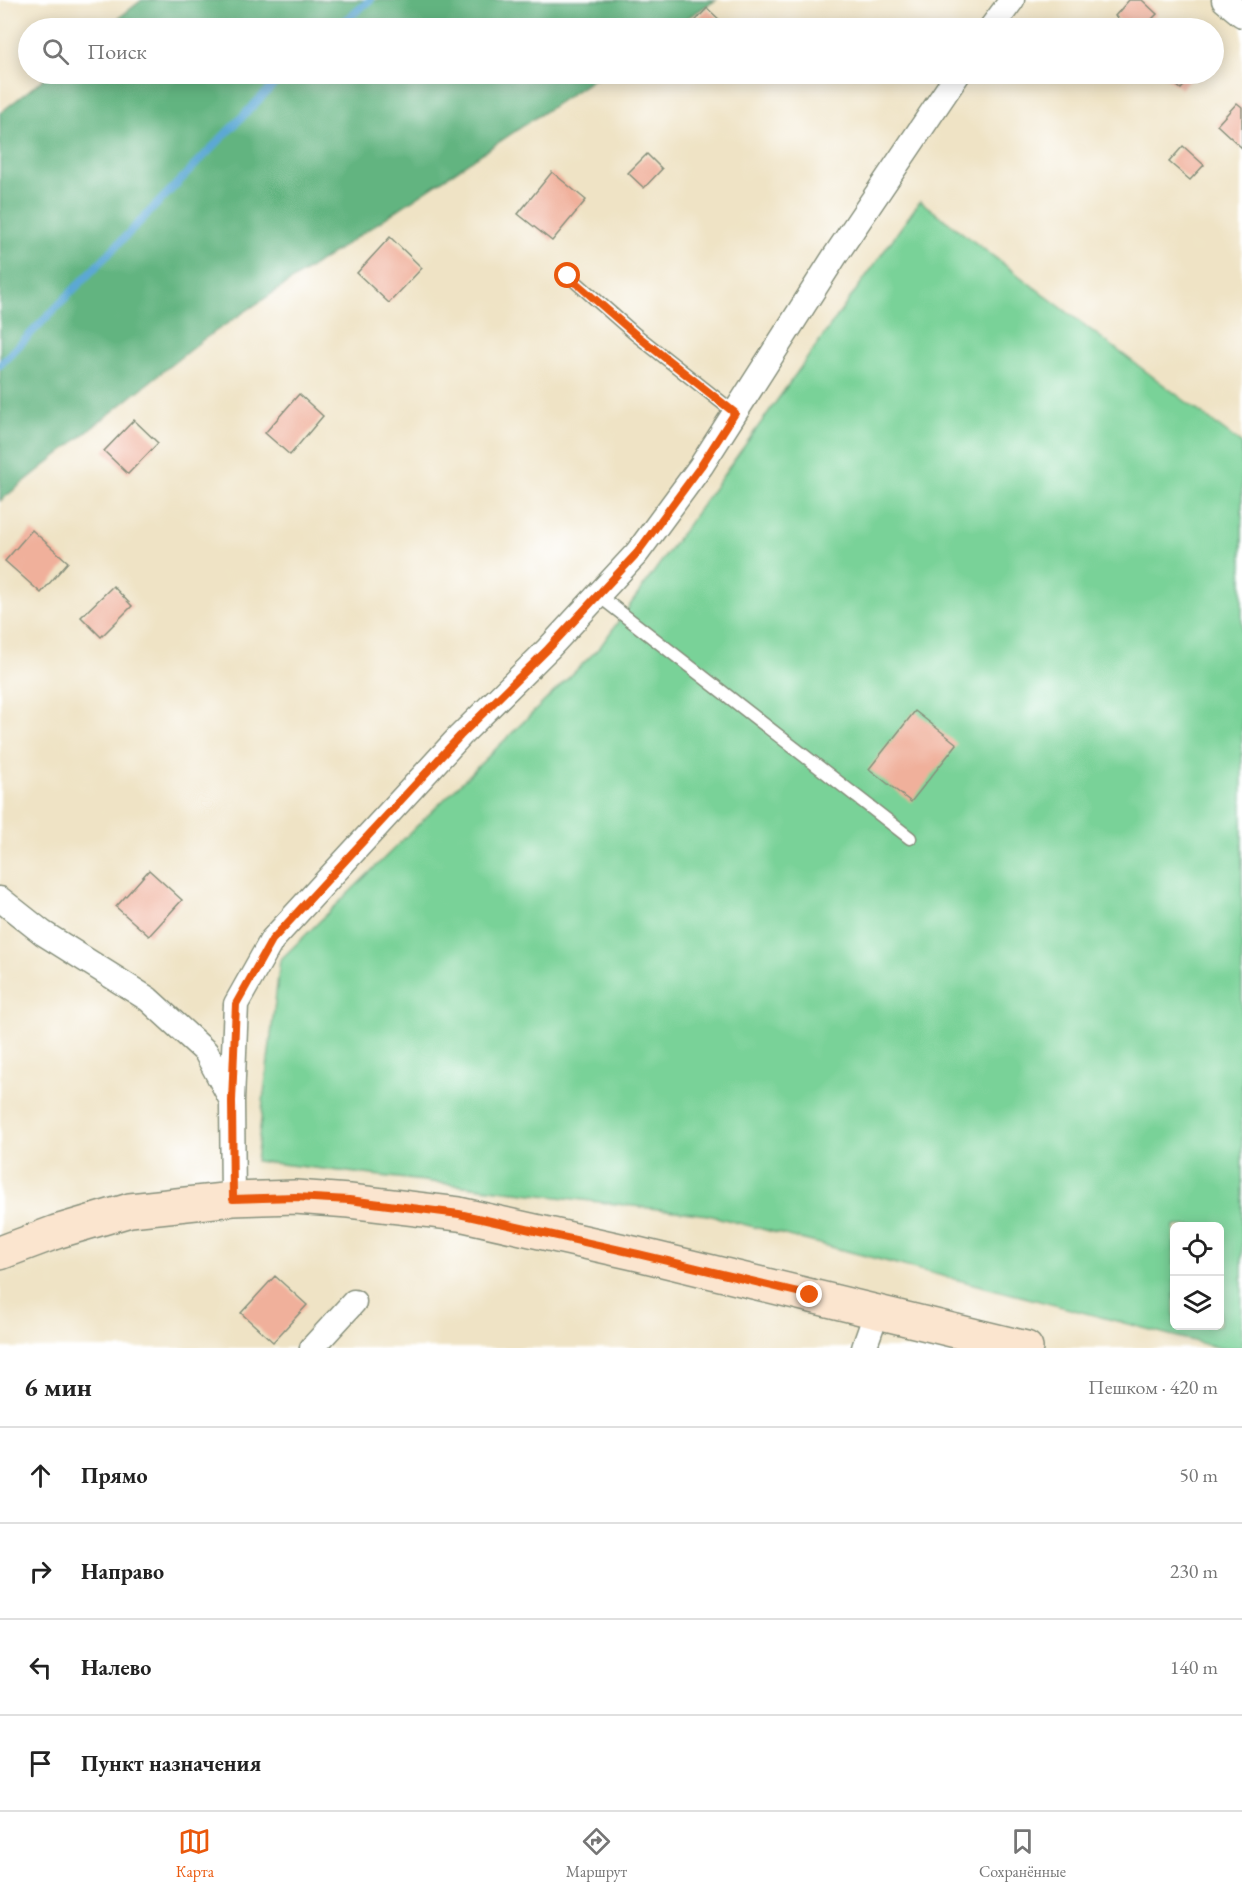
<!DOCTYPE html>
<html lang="ru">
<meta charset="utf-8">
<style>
body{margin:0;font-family:"EB Garamond",serif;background:#f6f6f6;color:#222}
.controls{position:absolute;right:18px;bottom:18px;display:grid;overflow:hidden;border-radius:9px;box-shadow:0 3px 15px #0003}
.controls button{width:54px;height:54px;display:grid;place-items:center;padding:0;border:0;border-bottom:2px solid #e0e0e0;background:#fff;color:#222;font:30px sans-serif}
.stop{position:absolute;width:18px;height:18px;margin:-14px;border:4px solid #ea580c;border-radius:50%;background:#fff}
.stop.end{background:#ea580c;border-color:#fff;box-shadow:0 2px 6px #0008}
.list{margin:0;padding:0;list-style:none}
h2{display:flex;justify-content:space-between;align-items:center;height:78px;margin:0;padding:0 24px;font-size:26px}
h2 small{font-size:20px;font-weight:400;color:#767676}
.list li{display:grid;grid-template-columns:39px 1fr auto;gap:18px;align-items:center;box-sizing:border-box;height:96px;padding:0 24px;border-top:2px solid #e0e0e0}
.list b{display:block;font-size:22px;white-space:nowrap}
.list em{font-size:20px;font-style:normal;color:#767676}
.icon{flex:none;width:33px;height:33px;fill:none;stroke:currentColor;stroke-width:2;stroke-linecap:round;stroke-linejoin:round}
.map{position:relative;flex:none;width:1242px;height:1348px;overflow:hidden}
.search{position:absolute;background:#fff;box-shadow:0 3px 15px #0003;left:18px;right:18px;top:18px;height:66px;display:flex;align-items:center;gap:15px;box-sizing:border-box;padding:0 21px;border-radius:33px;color:#767676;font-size:22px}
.sheet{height:462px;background:#fff}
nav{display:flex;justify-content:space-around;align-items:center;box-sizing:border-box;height:84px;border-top:2px solid #e0e0e0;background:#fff;font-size:16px;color:#767676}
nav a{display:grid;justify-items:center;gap:3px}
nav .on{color:#ea580c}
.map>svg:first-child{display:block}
.green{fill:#79d298;stroke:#4c8866;stroke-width:1.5;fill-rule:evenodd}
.forest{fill:#62b480;stroke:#40785a;stroke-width:1.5}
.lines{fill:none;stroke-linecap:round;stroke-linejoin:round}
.stream{stroke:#5ba8d4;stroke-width:8}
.building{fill:#f0b09b}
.service-casing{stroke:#87907c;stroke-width:15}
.minor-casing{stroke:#87907c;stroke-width:27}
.secondary-casing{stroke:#87907c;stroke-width:36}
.service{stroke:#fff;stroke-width:12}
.minor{stroke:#fff;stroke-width:24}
.secondary{stroke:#fbe5cf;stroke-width:33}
.route{stroke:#ea580c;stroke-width:8}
</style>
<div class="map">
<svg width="1242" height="1348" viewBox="0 0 1242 1348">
<rect width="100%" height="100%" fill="#fff"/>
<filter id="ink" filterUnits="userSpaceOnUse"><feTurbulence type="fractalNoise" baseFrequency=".0167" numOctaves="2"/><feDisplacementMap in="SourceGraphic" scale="12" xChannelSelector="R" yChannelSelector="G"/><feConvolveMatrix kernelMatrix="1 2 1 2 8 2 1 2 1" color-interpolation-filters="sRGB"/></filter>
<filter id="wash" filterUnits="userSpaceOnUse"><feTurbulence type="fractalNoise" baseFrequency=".008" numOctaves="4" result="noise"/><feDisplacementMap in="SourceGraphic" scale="24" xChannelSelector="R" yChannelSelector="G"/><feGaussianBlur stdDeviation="1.35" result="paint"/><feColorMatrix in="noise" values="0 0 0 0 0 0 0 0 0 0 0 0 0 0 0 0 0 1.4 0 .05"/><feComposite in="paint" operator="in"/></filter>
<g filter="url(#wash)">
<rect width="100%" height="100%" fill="#efe3c5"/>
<!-- green -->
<path class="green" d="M920,201L1242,444V1348H1220L708,1215L256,1161L280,960L600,647ZM1174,1226H1220V1326H1174Z"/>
<!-- forest -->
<path class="forest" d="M142,0H716L671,28H106Z
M50,74H601L201,341L0,501V113Z"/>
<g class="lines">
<!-- stream -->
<path class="stream" d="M337,28L370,0
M0,365L284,74"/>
</g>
<g id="blocks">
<!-- building -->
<path class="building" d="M1129,0H1142L1157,14L1143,28H1129L1115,16Z
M707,8L723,23L718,28H689Z
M1162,74H1195L1181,89Z
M1237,103L1242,107V148L1217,125Z
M1183,146L1204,165L1190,180L1169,162Z
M647,154L662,169L644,188L628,173Z
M552,172L586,200L552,241L518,214Z
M390,237L422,268L389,303L357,273Z
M299,394L323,416L290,455L265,433Z
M134,420L158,443L128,474L104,451Z
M32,530L68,562L41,593L5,561Z
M113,586L132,606L101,637L81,617Z
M915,711L957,744L911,802L869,769Z
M149,870L182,900L149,936L116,907Z
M275,1276L307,1305L273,1342L241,1313Z"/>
</g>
</g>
<g filter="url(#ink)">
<use href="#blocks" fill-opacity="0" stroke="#87907c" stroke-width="1.5"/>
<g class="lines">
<defs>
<path id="service" d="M569,276L635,334L735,413
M598,595L910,838"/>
<path id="minor" d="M1224,0L1242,15
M991,28L1012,0
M0,899L43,933L148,999L206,1052L231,1099
M233,1199L232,1101L236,1004L272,940L460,736L548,649L637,553L701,466L835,256L958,74
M312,1348L354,1302
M864,1348L877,1311"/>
<path id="secondary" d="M0,1253L56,1232L130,1210L233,1199L295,1197L349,1201L459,1214L638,1254L1026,1348"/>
</defs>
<!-- service casing -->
<use href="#service" class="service-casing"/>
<!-- minor casing -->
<use href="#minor" class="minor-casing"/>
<!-- secondary casing -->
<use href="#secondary" class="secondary-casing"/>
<!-- service -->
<use href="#service" class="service"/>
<!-- minor -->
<use href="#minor" class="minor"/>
<!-- secondary -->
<use href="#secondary" class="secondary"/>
</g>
</g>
<g class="lines" filter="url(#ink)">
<!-- route -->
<path class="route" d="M568,276L635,334L735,413L701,466L637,553L548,649L460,736L272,940L236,1004L232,1101L233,1199L295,1197L349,1200L459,1214L638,1254L810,1295"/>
</g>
</svg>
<div class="controls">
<button><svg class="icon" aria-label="locate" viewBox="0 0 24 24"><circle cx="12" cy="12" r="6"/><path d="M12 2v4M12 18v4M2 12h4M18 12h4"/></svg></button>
<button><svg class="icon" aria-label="layers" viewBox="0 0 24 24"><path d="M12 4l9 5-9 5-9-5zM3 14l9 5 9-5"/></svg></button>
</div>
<div class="stop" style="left:568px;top:276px"></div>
<div class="stop end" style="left:810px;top:1295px"></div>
<div class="search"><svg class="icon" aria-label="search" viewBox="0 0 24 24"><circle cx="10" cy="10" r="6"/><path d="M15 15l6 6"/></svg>Поиск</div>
</div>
<section class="sheet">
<h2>6 мин<small>Пешком · 420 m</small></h2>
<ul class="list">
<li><svg class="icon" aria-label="ahead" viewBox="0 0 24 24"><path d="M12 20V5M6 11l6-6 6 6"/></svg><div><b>Прямо</b></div><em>50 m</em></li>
<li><svg class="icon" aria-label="right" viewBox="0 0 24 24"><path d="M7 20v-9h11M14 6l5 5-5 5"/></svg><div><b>Направо</b></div><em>230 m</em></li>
<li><svg class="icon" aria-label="left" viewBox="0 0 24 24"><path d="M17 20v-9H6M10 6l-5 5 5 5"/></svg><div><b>Налево</b></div><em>140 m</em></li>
<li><svg class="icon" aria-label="arrive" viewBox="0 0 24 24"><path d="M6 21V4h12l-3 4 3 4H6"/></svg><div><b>Пункт назначения</b></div></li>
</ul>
</section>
<nav>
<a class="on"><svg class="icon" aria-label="map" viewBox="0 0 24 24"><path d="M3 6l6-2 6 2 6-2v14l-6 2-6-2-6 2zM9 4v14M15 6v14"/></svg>Карта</a>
<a><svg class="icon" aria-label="directions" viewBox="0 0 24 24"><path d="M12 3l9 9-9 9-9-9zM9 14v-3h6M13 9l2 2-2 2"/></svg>Маршрут</a>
<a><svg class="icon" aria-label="saved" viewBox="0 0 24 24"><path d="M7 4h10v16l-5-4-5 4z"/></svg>Сохранённые</a>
</nav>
